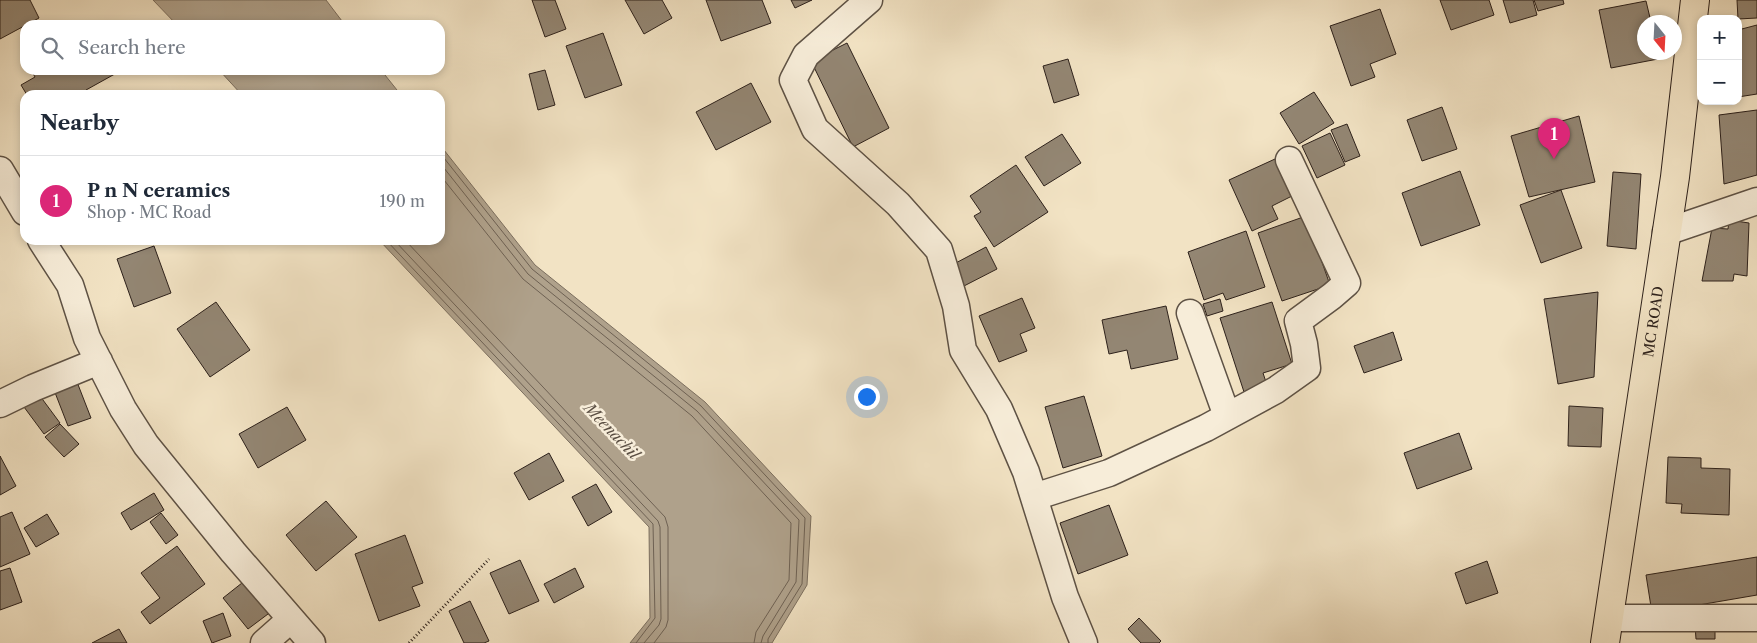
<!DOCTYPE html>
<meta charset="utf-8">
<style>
body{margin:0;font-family:"Libre Caslon Text",serif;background:#f6f6f7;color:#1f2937}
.controls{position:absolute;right:15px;top:15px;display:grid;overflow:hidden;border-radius:10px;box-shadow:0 2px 8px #0003}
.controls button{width:45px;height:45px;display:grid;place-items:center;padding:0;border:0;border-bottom:1px solid #e0e1e3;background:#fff;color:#1f2937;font:25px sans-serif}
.compass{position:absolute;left:1637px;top:15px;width:45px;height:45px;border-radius:50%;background:#fff;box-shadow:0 2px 8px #0003;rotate:162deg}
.you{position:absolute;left:866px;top:396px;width:18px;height:18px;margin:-12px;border:4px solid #fff;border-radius:50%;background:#1a73e8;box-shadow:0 0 0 8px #1a73e833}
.badge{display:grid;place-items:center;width:32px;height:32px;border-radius:50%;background:#db2777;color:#fff;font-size:16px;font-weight:700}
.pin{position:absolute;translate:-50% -41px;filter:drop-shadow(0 1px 2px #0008)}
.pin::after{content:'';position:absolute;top:26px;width:18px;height:15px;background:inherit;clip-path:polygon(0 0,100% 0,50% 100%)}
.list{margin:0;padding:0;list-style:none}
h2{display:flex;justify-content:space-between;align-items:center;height:65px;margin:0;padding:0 20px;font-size:21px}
h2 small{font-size:16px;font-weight:400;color:#747a83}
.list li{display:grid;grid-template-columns:32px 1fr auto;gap:15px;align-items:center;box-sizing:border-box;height:90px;padding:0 20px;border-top:1px solid #e0e1e3}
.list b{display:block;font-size:19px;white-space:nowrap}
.list p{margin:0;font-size:16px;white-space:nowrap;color:#747a83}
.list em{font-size:16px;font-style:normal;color:#747a83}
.icon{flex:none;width:28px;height:28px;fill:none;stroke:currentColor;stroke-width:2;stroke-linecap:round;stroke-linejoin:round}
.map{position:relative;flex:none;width:1757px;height:643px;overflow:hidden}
.search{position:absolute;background:#fff;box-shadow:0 2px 8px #0003;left:20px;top:20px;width:425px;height:55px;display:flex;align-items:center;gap:12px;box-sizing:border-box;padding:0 18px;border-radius:15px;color:#747a83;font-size:19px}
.panel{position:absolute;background:#fff;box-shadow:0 2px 8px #0003;left:20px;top:90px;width:425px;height:155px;border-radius:15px}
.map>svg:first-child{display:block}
.water{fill:#afa18b;stroke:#7b6e5e}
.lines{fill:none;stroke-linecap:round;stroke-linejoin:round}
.shore{stroke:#6e6153;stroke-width:1}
.building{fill:#938673;stroke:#2d211b}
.minor-casing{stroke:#5e5245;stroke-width:29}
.major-casing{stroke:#2d211b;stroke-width:30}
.path{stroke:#2d211b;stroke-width:3;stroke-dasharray:1 2.5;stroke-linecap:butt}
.minor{stroke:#f7edd9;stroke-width:26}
.major{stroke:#f2e3c4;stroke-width:28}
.labels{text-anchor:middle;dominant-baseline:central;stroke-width:5;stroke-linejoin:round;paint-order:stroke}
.street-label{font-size:14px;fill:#2d211b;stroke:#f7edd9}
.water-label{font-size:15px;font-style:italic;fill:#5a4e42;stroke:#f7edd9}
</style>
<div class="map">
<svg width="1757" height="643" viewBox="0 0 1757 643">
<rect width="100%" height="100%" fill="#f2e3c4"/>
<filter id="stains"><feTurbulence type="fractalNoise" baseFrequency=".004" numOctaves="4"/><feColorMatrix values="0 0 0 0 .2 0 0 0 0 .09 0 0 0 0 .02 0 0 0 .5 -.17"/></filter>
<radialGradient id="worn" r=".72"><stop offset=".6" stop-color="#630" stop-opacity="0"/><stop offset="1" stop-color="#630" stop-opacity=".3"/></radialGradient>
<!-- water -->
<path class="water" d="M153,0H326L345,25H177Z
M219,70H381L401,95H242Z
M440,145L535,265L705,402L811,516L807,585L772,643H630L650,618L649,527L379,240H440Z"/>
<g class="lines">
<!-- shore -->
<path class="shore" d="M440,153L532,269L701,406L805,518L802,584L768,639V643
M440,163L528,274L697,411L799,520L796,582L763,636L761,643
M440,175L523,279L692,416L791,523L789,580L756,632L754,643
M386,240L653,524L655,618L636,643
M394,240L658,521L660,527L661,619L659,625L644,643
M405,240L665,517L668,527V620L666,627L654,643"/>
</g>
<!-- building -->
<path class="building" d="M0,0H30L39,18L0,39Z
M532,0H555L566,29L545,37Z
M625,0H662L672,18L644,34Z
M706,0H762L771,23L721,41Z
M791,0H812L795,8Z
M1440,0H1489L1494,15L1451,30Z
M1503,0H1533L1537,15L1510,23Z
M1534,0H1563L1564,4L1538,11Z
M1737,0H1757V18L1738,19Z
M1646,1L1651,22H1644V52H1657L1658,59L1611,68L1599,10Z
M1380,9L1396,54L1370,64L1375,77L1351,86L1330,26Z
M1757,25V94L1738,97V30Z
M603,33L622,85L585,98L566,46Z
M847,43L889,128L853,147L811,61Z
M1068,59L1079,95L1054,103L1043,66Z
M31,70H122L86,90L89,95H27L21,85L35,77Z
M545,70L555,105L538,110L529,74Z
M751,83L771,122L716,150L696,112Z
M1314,92L1334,123L1299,144L1280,113Z
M1442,107L1457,149L1422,161L1407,120Z
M1757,110V175L1724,184L1719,115Z
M1579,116L1595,182L1529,197L1511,136Z
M1347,124L1360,156L1345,162L1331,130Z
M1330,133L1345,165L1317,178L1302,146Z
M1062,134L1081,163L1044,186L1025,157Z
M1275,159L1292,196L1272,206L1278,219L1252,231L1229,180Z
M1016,165L1048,212L994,247L974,216L981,212L970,196Z
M1460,171L1480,225L1421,246L1402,193Z
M1613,172L1641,174L1636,249L1607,246Z
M1561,190L1582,248L1541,263L1520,205Z
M1306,216L1330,285L1282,301L1258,233Z
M1729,220L1749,223L1747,276L1734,274L1733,281H1702L1712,228L1728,229Z
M1246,231L1265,287L1226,300L1223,293L1204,300L1188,252Z
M154,246L171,293L134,307L117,259Z
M986,247L997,269L962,287L952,265Z
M1598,292L1594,377L1558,384L1544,299Z
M1022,298L1035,328L1020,334L1027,351L999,362L979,316Z
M1220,299L1223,311L1207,316L1203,304Z
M216,302L250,350L210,377L177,329Z
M1272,302L1292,364L1263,373L1267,385L1244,392L1220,318Z
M1166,306L1178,359L1131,369L1127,350L1109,354L1102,320Z
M1393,332L1402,360L1364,373L1354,346Z
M77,382L91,418L68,426L54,390Z
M40,396L60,423L44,434L24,407Z
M1084,396L1102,456L1063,468L1045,407Z
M1569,406L1603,408L1601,447L1568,446Z
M287,407L306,440L258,468L239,434Z
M60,424L79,444L64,457L45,437Z
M1459,433L1472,469L1417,489L1404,453Z
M549,453L564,481L529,500L514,473Z
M0,456L16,486L0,495Z
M1668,457L1701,458V468L1730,469L1729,515L1681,513L1682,504L1666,503Z
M596,484L612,512L588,526L572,497Z
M154,493L164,510L131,530L121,513Z
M326,501L357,537L316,571L286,535Z
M1109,505L1128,555L1078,574L1060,523Z
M12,512L30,554L0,567V517Z
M161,513L178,535L166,544L150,522Z
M47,514L59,534L36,547L24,528Z
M405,535L423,583L412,587L420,606L379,621L355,554Z
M177,546L205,584L150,624L141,612L160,598L141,573Z
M1757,557V595L1652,613L1646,575Z
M520,560L539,601L509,614L490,573Z
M1487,561L1498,593L1466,604L1455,573Z
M10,568L22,602L0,610V571Z
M575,568L584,587L554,603L544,584Z
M247,579L272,611L248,629L223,598Z
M470,601L489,641L484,643H464L449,611Z
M223,613L231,636L212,643L203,621Z
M1139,618L1161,641L1159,643H1141L1128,629Z
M1695,625H1715V639H1696Z
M119,629L127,643H92Z"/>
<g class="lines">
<defs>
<path id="minor" d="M869,0L806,55L793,80L815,129L898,204L939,250L956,306L963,350L999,409L1026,472L1065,597L1084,643
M0,170L25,212
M1666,232L1757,201
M41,240L70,285L87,338L123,409L146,445L233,552L312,643
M1190,313L1227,416
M0,404L33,388L99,361
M1034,497L1109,473L1206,428L1276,390L1307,368L1304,344L1298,321L1332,296L1347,283L1289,160
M1610,618H1757
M264,643L291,619"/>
<g id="major">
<path id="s1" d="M1605,643L1675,177L1695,0"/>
</g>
</defs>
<!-- minor casing -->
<use href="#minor" class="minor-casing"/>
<!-- major casing -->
<use href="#major" class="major-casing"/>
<!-- path -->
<path class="path" d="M409,643L489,559"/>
<!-- minor -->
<use href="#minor" class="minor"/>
<!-- major -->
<use href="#major" class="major"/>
</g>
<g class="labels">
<!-- street labels -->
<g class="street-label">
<text stroke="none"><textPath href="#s1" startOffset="325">MC ROAD</textPath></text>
</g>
<!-- water labels -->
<g class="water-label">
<text transform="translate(612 431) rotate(46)">Meenachil</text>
</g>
</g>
<rect width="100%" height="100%" filter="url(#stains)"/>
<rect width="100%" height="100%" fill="url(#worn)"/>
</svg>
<div class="controls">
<button>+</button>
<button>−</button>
</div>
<svg class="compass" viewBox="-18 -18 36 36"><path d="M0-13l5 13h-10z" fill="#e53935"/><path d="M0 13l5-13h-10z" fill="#747a83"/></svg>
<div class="you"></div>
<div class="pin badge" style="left:1554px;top:159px">1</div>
<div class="search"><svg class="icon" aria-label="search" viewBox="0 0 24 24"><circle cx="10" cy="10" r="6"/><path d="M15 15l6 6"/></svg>Search here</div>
<section class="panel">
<h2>Nearby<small></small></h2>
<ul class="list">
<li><span class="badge">1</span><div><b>P n N ceramics</b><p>Shop · MC Road</p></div><em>190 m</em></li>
</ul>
</section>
</div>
